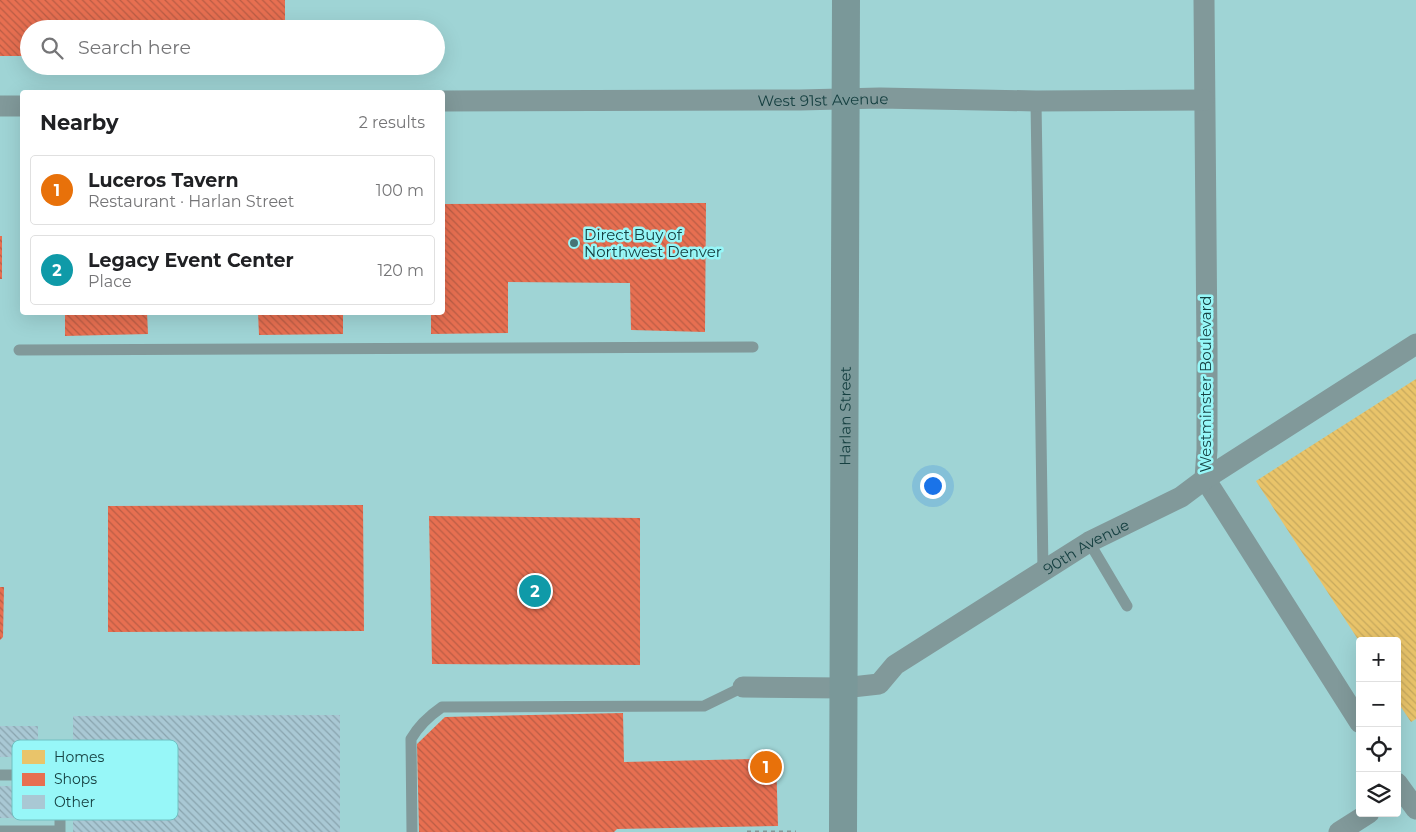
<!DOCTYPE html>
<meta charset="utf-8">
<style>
body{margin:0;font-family:Montserrat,sans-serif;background:#f6f6f6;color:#202124}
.controls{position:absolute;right:15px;bottom:15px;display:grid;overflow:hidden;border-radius:5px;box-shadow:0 5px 20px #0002}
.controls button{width:45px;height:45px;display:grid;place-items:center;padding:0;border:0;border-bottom:1px solid #e0e0e0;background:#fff;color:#202124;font:25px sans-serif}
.you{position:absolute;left:932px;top:485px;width:18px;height:18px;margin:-12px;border:4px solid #fff;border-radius:50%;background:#1a73e8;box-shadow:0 0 0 8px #1a73e833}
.badge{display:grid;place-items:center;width:32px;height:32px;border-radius:50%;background:#1a73e8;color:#fff;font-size:16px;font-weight:700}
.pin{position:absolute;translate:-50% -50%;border:2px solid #fff;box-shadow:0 1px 5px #0006}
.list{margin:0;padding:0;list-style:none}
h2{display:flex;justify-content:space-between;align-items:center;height:65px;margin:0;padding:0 20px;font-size:21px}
h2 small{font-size:16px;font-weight:400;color:#757577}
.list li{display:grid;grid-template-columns:32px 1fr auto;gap:15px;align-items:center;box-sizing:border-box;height:70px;margin:0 10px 10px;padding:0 10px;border:1px solid #e0e0e0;border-radius:5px}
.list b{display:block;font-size:19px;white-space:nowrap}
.list p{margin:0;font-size:16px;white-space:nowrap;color:#757577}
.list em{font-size:16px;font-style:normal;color:#757577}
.icon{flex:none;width:28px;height:28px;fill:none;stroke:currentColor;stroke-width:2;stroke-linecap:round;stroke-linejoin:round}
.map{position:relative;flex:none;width:1416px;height:832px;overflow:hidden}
.search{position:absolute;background:#fff;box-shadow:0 5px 20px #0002;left:20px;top:20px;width:425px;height:55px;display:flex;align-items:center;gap:12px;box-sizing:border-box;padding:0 18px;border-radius:28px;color:#757577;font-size:19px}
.panel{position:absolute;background:#fff;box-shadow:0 5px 20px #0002;left:20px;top:90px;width:425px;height:225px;border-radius:5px}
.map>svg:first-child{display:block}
.homes{fill:url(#homes-back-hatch)}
.shops{fill:url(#shops-back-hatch)}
.building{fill:url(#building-back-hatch)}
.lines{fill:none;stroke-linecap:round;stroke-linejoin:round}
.path{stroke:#7e9696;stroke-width:3;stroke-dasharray:4 4;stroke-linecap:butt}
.lane{stroke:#81999a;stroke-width:11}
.street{stroke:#81999a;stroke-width:21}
.secondary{stroke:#7a9899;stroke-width:28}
.poi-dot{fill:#467475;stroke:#97f7f8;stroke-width:2}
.labels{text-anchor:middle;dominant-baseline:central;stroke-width:5;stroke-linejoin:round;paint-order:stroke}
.street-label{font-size:15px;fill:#164041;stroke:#97f7f8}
.poi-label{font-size:15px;fill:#164041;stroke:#97f7f8;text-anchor:start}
.key{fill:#97f7f8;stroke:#70c0c1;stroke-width:1}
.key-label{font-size:14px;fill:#164041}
</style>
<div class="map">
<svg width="1416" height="832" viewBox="0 0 1416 832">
<defs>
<pattern id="homes-back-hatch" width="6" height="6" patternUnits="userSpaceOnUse" patternTransform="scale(1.25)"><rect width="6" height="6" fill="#e9c46a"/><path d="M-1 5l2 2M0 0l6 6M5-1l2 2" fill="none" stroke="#c7a95d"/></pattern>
<pattern id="shops-back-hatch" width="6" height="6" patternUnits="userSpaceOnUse" patternTransform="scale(1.25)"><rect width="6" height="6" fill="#e76f51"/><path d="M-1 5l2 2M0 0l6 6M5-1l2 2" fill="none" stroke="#ba5d45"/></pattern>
<pattern id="building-back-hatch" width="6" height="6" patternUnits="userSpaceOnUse" patternTransform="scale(1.25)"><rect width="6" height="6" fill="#a9c8d4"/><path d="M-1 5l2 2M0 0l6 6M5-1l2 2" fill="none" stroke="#89a4ae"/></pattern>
</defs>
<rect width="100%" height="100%" fill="#9fd4d5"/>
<!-- homes -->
<path class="homes" d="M1416,379V719L1411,722L1397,701V641H1359L1256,481Z"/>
<!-- shops -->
<path class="shops" d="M0,0H285V23L242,24V29H29V56H0Z
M706,203L705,332L631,330L630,283L508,282V333L431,334V312H442V204Z
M0,236H2V279H0Z
M65,312H147L148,334L65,336Z
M258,312H343V334L259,335Z
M363,505L364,631L108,632V506Z
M429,516L640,518V665L432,664Z
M0,587H4L3,637L0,640Z
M623,713L624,762L751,759L757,753H772L776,757L778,826L617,829L614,832H419L417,744L445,717Z"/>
<!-- building -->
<path class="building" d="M340,715V832H73V716Z
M0,726H38V757H0Z
M0,786H40V818H0Z"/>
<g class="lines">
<!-- path -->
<path class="path" d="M747,832H796"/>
<!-- lane -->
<path class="lane" d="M1036,101L1043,571
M19,350L753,347
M1089,542L1127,606
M60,751V832
M0,775H60
M0,831H60
M412,832L411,739C419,725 429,716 442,707L704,706L743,687"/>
<!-- street -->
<g class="street">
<path d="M1204,0L1207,351V450L1205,479L1223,507L1360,723"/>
<path id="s1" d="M442,101L800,100L880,98L1036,101L1204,100"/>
<path d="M0,106H22"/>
<path id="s2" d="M743,687L843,688L879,684L895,665L1089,542L1181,497L1205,479L1416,344"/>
<path d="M1397,783L1416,809"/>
<path d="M1339,832L1369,813"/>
</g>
<!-- secondary -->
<path class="secondary" id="s3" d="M843,832L846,0"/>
</g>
<!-- markers -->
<circle class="poi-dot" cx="574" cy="243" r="5"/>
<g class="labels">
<!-- street labels -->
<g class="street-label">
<text stroke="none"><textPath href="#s1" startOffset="381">West 91st Avenue</textPath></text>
<text transform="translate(1205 384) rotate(-90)">Westminster Boulevard</text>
<text stroke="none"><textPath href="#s3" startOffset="416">Harlan Street</textPath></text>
<text stroke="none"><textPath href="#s2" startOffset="386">90th Avenue</textPath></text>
</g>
<!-- poi labels -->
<g class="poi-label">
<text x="584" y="234">Direct Buy of<tspan x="584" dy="17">Northwest Denver</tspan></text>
</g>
</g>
<!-- legend -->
<rect x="12" y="740" width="166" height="80" rx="8" class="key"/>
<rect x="22" y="750" width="23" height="14" fill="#e9c46a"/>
<rect x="22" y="773" width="23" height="13" fill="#e76f51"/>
<rect x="22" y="795" width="23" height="14" fill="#a9c8d4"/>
<g class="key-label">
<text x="54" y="762">Homes</text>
<text x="54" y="784">Shops</text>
<text x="54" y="807">Other</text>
</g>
</svg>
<div class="controls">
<button>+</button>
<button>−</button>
<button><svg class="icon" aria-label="locate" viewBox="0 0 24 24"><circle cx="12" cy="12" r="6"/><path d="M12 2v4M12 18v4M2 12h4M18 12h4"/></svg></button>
<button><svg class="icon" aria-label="layers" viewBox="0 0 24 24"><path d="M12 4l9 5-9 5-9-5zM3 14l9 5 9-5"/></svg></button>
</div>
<div class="you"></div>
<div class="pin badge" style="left:766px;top:767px;background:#e8710a">1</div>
<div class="pin badge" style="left:535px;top:591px;background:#0f9aa8">2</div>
<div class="search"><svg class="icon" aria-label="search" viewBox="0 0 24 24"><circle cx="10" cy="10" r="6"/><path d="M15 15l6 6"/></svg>Search here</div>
<section class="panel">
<h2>Nearby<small>2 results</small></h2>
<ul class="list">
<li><span class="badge" style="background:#e8710a">1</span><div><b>Luceros Tavern</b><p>Restaurant · Harlan Street</p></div><em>100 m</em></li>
<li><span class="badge" style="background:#0f9aa8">2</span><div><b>Legacy Event Center</b><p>Place</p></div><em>120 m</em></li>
</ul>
</section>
</div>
